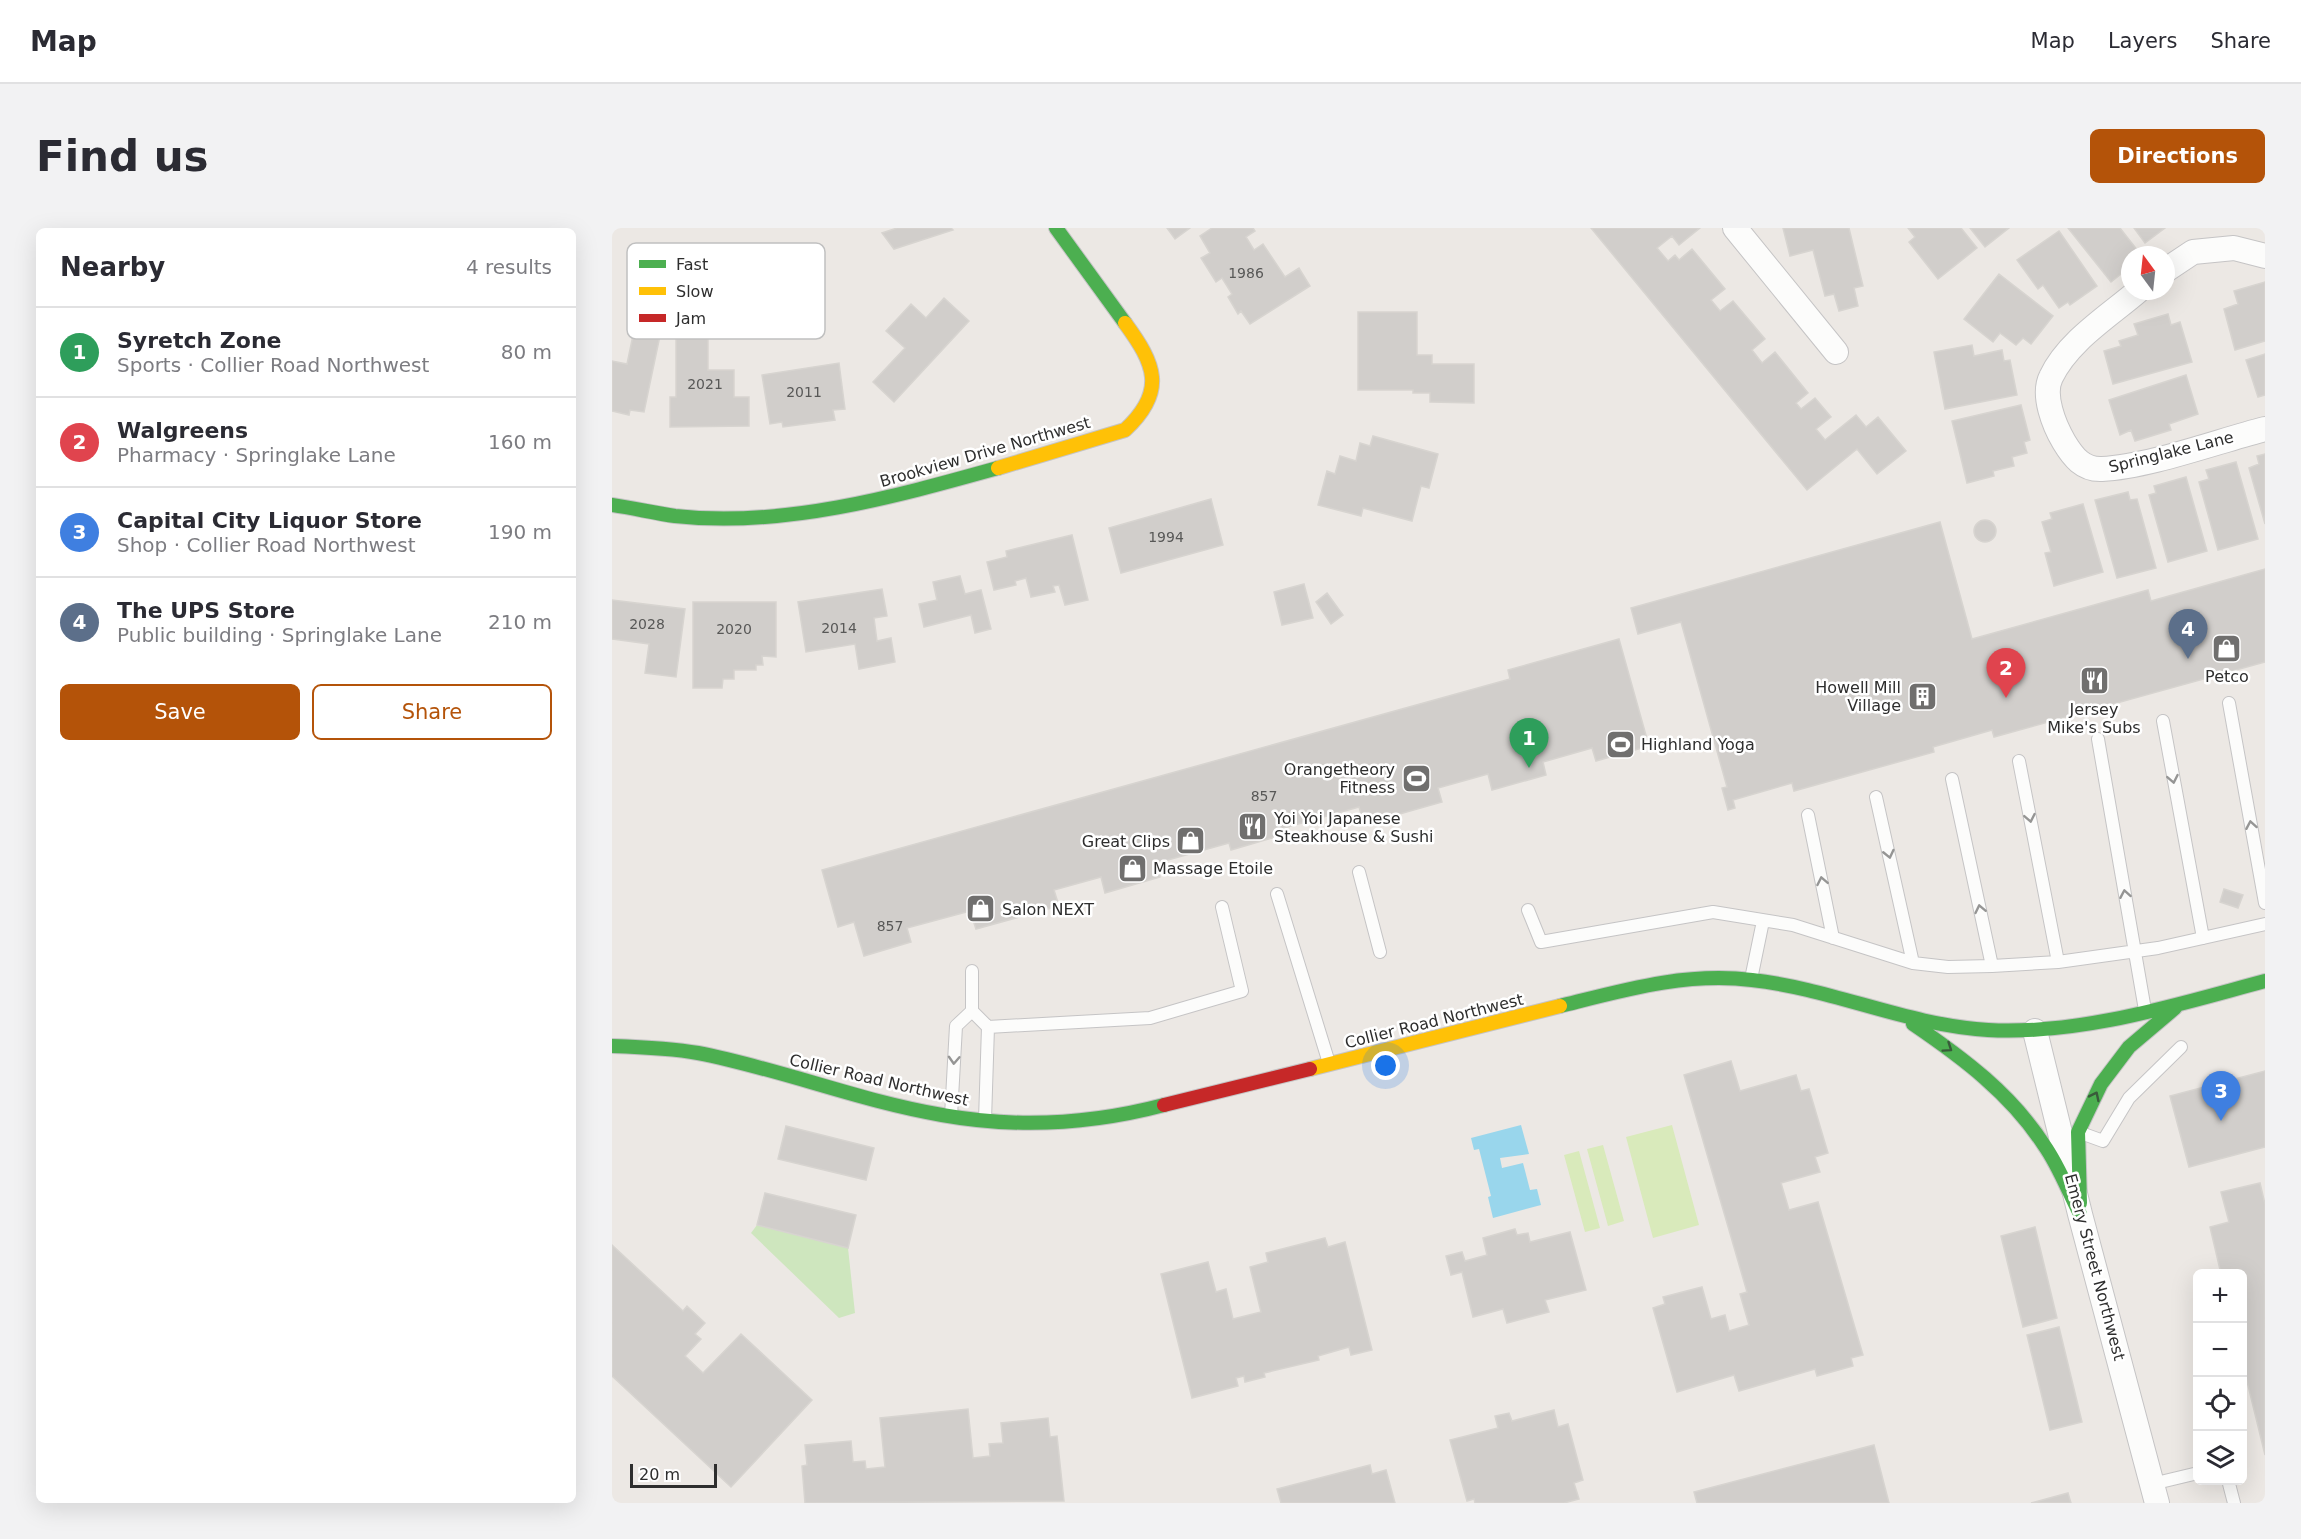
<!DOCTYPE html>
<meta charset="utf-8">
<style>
body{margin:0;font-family:"DejaVu Sans",sans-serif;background:#f2f2f3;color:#2b2b33}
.controls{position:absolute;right:18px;bottom:18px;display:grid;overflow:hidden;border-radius:9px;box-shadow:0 6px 24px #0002}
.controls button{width:54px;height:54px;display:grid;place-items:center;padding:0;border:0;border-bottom:2px solid #e1e1e2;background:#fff;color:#2b2b33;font:30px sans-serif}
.compass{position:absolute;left:1509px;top:18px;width:54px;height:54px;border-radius:50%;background:#fff;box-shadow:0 6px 24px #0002;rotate:345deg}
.scale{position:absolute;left:18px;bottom:15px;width:87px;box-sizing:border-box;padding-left:6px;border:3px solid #2e2e2e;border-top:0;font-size:16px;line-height:21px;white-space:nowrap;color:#2e2e2e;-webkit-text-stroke:4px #fff;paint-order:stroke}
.you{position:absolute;left:774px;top:838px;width:21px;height:21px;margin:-15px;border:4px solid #fff;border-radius:50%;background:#1a73e8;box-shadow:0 0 0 9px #1a73e833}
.badge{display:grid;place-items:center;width:39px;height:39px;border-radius:50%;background:#b45309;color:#fff;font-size:20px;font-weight:700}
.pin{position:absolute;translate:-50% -50px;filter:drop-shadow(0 2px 3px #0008)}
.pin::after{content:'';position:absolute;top:32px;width:21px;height:18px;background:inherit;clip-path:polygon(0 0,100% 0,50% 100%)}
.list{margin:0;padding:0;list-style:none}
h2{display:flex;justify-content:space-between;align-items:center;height:78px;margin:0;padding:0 24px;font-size:26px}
h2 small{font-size:20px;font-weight:400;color:#7c7c81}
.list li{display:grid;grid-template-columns:39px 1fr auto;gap:18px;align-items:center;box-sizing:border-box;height:90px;padding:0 24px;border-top:2px solid #e1e1e2}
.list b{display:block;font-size:22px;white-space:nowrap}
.list p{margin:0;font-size:20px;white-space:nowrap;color:#7c7c81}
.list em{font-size:20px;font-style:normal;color:#7c7c81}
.actions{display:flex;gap:12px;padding:18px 24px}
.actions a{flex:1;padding:14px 0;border:2px solid #b45309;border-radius:9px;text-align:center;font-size:21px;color:#b45309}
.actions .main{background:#b45309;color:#fff}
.icon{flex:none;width:33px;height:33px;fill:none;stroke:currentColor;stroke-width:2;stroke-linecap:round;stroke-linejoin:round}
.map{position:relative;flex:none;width:1653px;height:1275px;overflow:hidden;border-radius:9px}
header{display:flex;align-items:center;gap:36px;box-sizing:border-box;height:84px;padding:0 30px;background:#fff;border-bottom:2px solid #e1e1e2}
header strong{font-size:28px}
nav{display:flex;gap:33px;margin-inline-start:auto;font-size:21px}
.intro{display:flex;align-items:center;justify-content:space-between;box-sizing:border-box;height:144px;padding:0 36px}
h1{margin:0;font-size:42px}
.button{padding:15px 27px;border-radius:9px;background:#b45309;color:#fff;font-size:21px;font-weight:700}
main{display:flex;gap:36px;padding:0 36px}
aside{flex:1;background:#fff;border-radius:9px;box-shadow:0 6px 24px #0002}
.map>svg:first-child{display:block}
.green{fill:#cee6be}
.pitch{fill:#d9eabb}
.water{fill:#99d6ec}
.building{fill:#d1cecb;stroke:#d7d4d0;stroke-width:1.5}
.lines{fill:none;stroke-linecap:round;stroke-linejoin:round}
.lane-casing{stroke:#c5c4c5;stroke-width:14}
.street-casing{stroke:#c5c4c5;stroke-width:26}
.fast-casing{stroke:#c5c4c5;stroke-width:16}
.slow-casing{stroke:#c5c4c5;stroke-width:16}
.jam-casing{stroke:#c5c4c5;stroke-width:16}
.lane{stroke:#fcfcfb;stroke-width:12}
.street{stroke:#fcfcfb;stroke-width:24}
.fast{stroke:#4caf50;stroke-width:14}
.slow{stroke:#ffc107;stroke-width:14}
.jam{stroke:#c62828;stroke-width:14}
.oneway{stroke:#959594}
.oneway2{stroke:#385b3a}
.labels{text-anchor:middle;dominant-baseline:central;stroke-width:5;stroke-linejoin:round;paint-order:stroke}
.number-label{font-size:14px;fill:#585857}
.street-label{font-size:16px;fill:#2e2e2e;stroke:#fff}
.poi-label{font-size:16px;fill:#2e2e2e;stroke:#fff;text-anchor:start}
.key{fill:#fff;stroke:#c0c0c0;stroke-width:1.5}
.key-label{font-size:16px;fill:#2e2e2e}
</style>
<header>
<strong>Map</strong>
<nav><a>Map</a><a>Layers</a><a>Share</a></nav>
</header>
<div class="intro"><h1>Find us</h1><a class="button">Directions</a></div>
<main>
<aside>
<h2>Nearby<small>4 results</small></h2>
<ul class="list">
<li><span class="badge" style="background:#2e9e5b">1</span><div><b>Syretch Zone</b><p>Sports · Collier Road Northwest</p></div><em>80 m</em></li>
<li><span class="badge" style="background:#e0444e">2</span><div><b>Walgreens</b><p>Pharmacy · Springlake Lane</p></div><em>160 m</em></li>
<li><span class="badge" style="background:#3f7fe0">3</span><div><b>Capital City Liquor Store</b><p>Shop · Collier Road Northwest</p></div><em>190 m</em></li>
<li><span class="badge" style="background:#5c6f8a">4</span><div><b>The UPS Store</b><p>Public building · Springlake Lane</p></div><em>210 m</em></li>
</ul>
<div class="actions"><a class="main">Save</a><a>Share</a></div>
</aside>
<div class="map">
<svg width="1653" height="1275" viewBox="0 0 1653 1275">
<rect width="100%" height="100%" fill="#ece8e4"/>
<!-- green -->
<path class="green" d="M145,997L236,1020L243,1085L227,1090L139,1005Z"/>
<!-- pitch -->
<path class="pitch" d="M1060,897L1087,997L1041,1010L1014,909Z
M991,917L1012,993L996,998L975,921Z
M967,923L988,1000L973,1004L952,927Z"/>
<!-- water -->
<path class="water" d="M909,897L917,926L888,930L890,940L911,935L918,962L925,961L929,977L881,990L876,969L879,968L867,921L862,922L859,910Z"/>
<!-- building -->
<path class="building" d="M285,0H339L341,2L282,21L270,5Z
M555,0H578L563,11Z
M600,0H641L643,3L634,9L642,22L651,16L673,49L687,40L698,58L638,96L629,83L626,86L616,69L620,66L610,50L604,54L589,30L598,25L588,8Z
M979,0H1088L1067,17L1060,8L1045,20L1056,33L1063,27L1067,32L1080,21L1113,61L1099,72L1108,83L1121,73L1153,111L1140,122L1150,135L1163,124L1196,165L1184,175L1189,181L1203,170L1219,189L1204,201L1213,212L1244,187L1254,199L1266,189L1294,223L1265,246L1245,221L1195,262Z
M1171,0H1237L1251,58L1242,60L1246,78L1227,83L1222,66L1213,68L1201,22L1178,28Z
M1296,0H1349L1365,20L1326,51L1297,14L1303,9Z
M1358,0H1397L1373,19Z
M1456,0H1508L1526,23L1518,27V39L1499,54Z
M1522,0H1553L1533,15Z
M1447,3L1485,58L1458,77L1456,74L1447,80L1431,57L1426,61L1405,32Z
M1387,46L1441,88L1419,116L1411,110L1404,117L1388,105L1381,114L1352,91Z
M1653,54V113L1623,122L1612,81L1626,76L1622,63Z
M332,70L357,93L282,174L261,154L293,120L274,103L299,76L314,90Z
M746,84H805V127H820V136H862V175L818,174V165H801V162H746Z
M1556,86L1559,97L1568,94L1580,134L1501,156L1492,123L1509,118L1507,113L1526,107L1522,96Z
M24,93L50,98L32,184L18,182L17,187L0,183V133L15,136Z
M64,107H96V142H122V169H137V198L58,199V169H64Z
M1360,117L1362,128L1390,122L1392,133L1398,132L1405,167L1333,181L1322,124Z
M1653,126V167L1646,169L1634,132Z
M227,135L233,181L221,182L223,192L171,199L170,194L158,196L150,147Z
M1574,147L1586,186L1557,196L1559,202L1523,213L1519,202L1508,207L1497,172Z
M1409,177L1418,212L1412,214L1415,225L1400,229L1402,238L1381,243L1382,248L1355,255L1340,193Z
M761,208L826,226L817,260L809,258L800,293L751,280L749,288L706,277L715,243L723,246L728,228L744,233L748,215L758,218Z
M1653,226V296L1637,240L1647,236L1645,228Z
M1624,234L1646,311L1606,322L1587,254L1597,251L1594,242Z
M1574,249L1595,323L1556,334L1537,267L1544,265L1542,258Z
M1516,264L1518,272L1525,271L1544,340L1505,350L1483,272Z
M599,271L611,317L509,345L497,300Z
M1471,276L1491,344L1442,358L1433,325L1439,324L1430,294L1440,291L1438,285Z
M1362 303a11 11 0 1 1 22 0a11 11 0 1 1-22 0Z
M1328,294L1360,411L1536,362L1539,373L1653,341V434L1382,509L1380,502L1321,519L1322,524L1182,563L1180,555L1121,572L1123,580L1116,582L1110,560L1115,559L1069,394L1026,406L1019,380Z
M460,307L476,372L453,377L447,357L441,358L443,364L419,369L414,350L403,353L404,357L382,362L375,334L395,329L394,323Z
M348,348L353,366L369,362L379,401L363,405L359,387L312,399L307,376L325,372L321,354Z
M692,356L701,390L670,397L662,364Z
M270,361L275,388L262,390L265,413L279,410L283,434L247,441L243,416L194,424L186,374Z
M715,365L731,387L719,396L704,374Z
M0,372L73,381L64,449L33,445L37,416L0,411Z
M81,374H164V429L150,428L151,437H144V442H122V451H111L110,460H81Z
M1007,411L1037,518L984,533L980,520L931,534L934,547L880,562L876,546L826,560L830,574L752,596L747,579L672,600L674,606L619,622L617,615L545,635L548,649L493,665L489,649L442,662L447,678L364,701L358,683L295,700L299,714L252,728L242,694L226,699L210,642L898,451L896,442Z
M1612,661L1631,667L1626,680L1608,674Z
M1119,833L1128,863L1184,847L1189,863L1197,861L1216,925L1203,929L1208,944L1169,955L1177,982L1206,974L1251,1127L1239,1130L1241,1138L1205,1148L1203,1141L1127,1163L1122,1147L1065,1164L1041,1080L1053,1076L1051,1069L1090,1059L1099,1091L1113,1087L1117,1103L1137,1097L1128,1066L1135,1064L1072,847Z
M1653,843V919L1577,939L1558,868Z
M174,898L262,920L254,952L166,931Z
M1648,955L1653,976V1227L1630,1133V1046H1609L1598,999L1617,994L1609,964Z
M153,965L244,987L236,1020L145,997Z
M1423,999L1445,1090L1411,1099L1389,1008Z
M903,1001L905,1007L916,1005L918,1014L958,1004L974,1062L933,1072L937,1084L895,1095L891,1081L861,1089L850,1044L839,1047L834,1028L850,1024L853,1033L875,1027L871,1010Z
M713,1010L716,1019L733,1014L760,1122L739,1127L737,1119L706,1128L707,1132L652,1145L653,1149L633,1154L632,1148L624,1150L626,1158L580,1170L549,1046L596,1034L604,1064L614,1061L621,1091L649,1084L638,1039L656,1034L654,1025Z
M0,1017L71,1083L75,1078L93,1095L83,1106L89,1111L73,1128L91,1145L129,1106L200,1172L119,1259L0,1148Z
M1447,1099L1470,1194L1438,1202L1415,1107Z
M356,1181L361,1230L378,1228L377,1216L391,1215L389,1195L436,1190L438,1209L445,1208L452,1273L193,1275L190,1238L195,1237L193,1217L239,1213L241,1234L253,1233L254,1241L273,1239L268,1190Z
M942,1182L946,1199L956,1196L971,1252L962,1255L967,1271L952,1275H863L862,1271L855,1273L838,1212L886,1200L883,1188L897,1185L900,1193Z
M1262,1217L1277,1275H1085L1082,1264Z
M758,1237L760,1246L774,1242L783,1275H669L665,1261Z
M1456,1265L1459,1275H1419Z"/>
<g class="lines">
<defs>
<path id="lane" d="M1617,475L1653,675
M1551,493L1591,710
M1486,511L1533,782
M1407,533L1446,734
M1340,551L1380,738
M1264,569L1301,735
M1196,587L1221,710
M747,644L768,724
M665,666L717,835
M916,682L929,714L1101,684L1181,697L1301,735L1336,739L1380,738L1446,734L1546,720L1653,696
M360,743V783L376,799L373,892
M1139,751L1151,693
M376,799L538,790L630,763L610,679
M339,888L344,798L360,783
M1469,905L1491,913L1517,870L1569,819
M1616,1252L1622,1275
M1540,1256L1586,1245"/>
<path id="street" d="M1123,0L1224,124
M1554,42L1581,24L1622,20L1653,28
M1526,63C1497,88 1456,113 1439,149C1430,167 1442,197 1452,214C1461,229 1471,242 1490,241C1536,239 1606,213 1653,201
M1423,803L1468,986L1545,1275"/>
<path id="fast" d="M444,0L513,95
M0,277C21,280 42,285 63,288C171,300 282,269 386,240
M948,778C1012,762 1073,744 1140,752C1221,761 1294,797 1376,802C1470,807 1563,777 1653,753
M1301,796C1351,830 1399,866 1432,917C1447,938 1456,963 1468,986
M0,818C29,819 58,820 86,825C169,841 247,873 330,887C403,900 480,896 552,877
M1468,975L1466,904L1489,856L1517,819L1563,780"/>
<path id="slow" d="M386,240L513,202C555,163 543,136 513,95
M698,841L948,778"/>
<path id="jam" d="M552,877L698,841"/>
</defs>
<!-- lane casing -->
<use href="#lane" class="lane-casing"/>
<!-- street casing -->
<use href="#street" class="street-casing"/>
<!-- fast casing -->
<use href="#fast" class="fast-casing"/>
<!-- slow casing -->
<use href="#slow" class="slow-casing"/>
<!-- jam casing -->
<use href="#jam" class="jam-casing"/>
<!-- lane -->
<use href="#lane" class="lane"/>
<!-- street -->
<use href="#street" class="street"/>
<!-- fast -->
<use href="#fast" class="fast"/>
<!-- slow -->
<use href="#slow" class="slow"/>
<!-- jam -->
<use href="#jam" class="jam"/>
</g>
<!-- one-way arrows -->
<defs><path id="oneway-chevron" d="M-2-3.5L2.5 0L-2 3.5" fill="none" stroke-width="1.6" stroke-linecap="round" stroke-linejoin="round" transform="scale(1.5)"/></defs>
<g class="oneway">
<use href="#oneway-chevron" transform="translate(1561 551) rotate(79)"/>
<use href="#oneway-chevron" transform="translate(1418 590) rotate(79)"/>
<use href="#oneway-chevron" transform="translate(1639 597) rotate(-100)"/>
<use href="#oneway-chevron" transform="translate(1277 626) rotate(77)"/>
<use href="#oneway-chevron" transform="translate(1210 653) rotate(-101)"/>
<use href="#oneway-chevron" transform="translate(1513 666) rotate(-100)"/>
<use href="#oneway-chevron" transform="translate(1368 681) rotate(-102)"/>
<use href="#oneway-chevron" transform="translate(342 832) rotate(93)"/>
</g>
<g class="oneway2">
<use href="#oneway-chevron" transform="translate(1336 820) rotate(34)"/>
<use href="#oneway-chevron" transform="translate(1483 868) rotate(-64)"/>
</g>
<!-- icons -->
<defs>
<symbol id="shop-square" viewBox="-11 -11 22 22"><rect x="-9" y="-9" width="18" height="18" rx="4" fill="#706f6e" stroke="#fff"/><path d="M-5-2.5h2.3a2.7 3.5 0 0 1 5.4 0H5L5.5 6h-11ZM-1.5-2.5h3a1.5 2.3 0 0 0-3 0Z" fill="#fff"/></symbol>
<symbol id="restaurant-square" viewBox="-11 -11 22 22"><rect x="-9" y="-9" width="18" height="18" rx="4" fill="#706f6e" stroke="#fff"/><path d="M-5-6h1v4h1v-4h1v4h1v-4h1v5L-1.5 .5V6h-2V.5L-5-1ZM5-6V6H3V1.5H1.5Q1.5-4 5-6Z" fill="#fff"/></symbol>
<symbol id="building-square" viewBox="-11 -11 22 22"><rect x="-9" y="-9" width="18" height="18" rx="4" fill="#706f6e" stroke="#fff"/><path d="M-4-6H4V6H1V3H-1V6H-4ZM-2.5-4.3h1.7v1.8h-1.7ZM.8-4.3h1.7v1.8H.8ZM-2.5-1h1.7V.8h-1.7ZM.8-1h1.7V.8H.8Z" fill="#fff"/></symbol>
<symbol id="stadium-square" viewBox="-11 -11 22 22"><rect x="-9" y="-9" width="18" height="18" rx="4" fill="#706f6e" stroke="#fff"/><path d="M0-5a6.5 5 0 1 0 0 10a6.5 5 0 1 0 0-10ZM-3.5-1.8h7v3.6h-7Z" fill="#fff"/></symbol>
</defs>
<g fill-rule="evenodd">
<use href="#shop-square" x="1598" y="404" width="33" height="33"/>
<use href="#restaurant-square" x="1466" y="436" width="33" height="33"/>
<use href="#building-square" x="1294" y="452" width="33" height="33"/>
<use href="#stadium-square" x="992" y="500" width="33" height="33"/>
<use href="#stadium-square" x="788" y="534" width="33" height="33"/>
<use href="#restaurant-square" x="624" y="582" width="33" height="33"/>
<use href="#shop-square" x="562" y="596" width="33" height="33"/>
<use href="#shop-square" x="504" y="624" width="33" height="33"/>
<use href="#shop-square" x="352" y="664" width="33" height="33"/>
</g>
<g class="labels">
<!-- number labels -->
<g class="number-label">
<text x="634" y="45">1986</text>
<text x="93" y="156">2021</text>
<text x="192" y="164">2011</text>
<text x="554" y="309">1994</text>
<text x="35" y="396">2028</text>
<text x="227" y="400">2014</text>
<text x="122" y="401">2020</text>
<text x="652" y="568">857</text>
<text x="278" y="698">857</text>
</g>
<!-- street labels -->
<g class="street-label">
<text transform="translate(373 224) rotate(-16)">Brookview Drive Northwest</text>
<text transform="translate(1559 224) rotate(-14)">Springlake Lane</text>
<text transform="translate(822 793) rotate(-14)">Collier Road Northwest</text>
<text transform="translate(267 852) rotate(13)">Collier Road Northwest</text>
<text transform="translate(1483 1039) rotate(75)">Emery Street Northwest</text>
</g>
<!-- poi labels -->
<g class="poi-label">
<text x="1615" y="448" text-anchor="middle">Petco</text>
<text x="1289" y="459" text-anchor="end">Howell Mill<tspan x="1289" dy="18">Village</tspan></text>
<text x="1482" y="481" text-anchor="middle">Jersey<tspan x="1482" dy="18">Mike's Subs</tspan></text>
<text x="1029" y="516">Highland Yoga</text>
<text x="783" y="541" text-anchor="end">Orangetheory<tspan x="783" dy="18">Fitness</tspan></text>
<text x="662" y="590">Yoi Yoi Japanese<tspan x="662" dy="18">Steakhouse &amp; Sushi</tspan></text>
<text x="558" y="613" text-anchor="end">Great Clips</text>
<text x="541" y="640">Massage Etoile</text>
<text x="390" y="681">Salon NEXT</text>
</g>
</g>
<!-- legend -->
<rect x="15" y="15" width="198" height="96" rx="9" class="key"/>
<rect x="27" y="32" width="27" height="8" fill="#4caf50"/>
<rect x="27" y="59" width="27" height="8" fill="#ffc107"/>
<rect x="27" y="86" width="27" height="8" fill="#c62828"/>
<g class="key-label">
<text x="64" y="42">Fast</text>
<text x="64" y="69">Slow</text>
<text x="64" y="96">Jam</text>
</g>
</svg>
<div class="controls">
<button>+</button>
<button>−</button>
<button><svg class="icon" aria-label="locate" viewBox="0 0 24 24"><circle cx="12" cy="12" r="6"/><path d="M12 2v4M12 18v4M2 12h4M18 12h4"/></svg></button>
<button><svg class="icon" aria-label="layers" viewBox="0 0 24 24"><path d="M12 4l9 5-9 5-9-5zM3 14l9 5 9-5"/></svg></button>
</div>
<svg class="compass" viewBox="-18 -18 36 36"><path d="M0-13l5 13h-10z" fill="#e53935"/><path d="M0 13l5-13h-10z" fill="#7c7c81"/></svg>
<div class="scale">20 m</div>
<div class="you"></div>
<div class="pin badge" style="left:917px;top:540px;background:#2e9e5b">1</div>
<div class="pin badge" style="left:1394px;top:470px;background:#e0444e">2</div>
<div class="pin badge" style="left:1609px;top:893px;background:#3f7fe0">3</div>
<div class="pin badge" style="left:1576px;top:431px;background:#5c6f8a">4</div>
</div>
</main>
